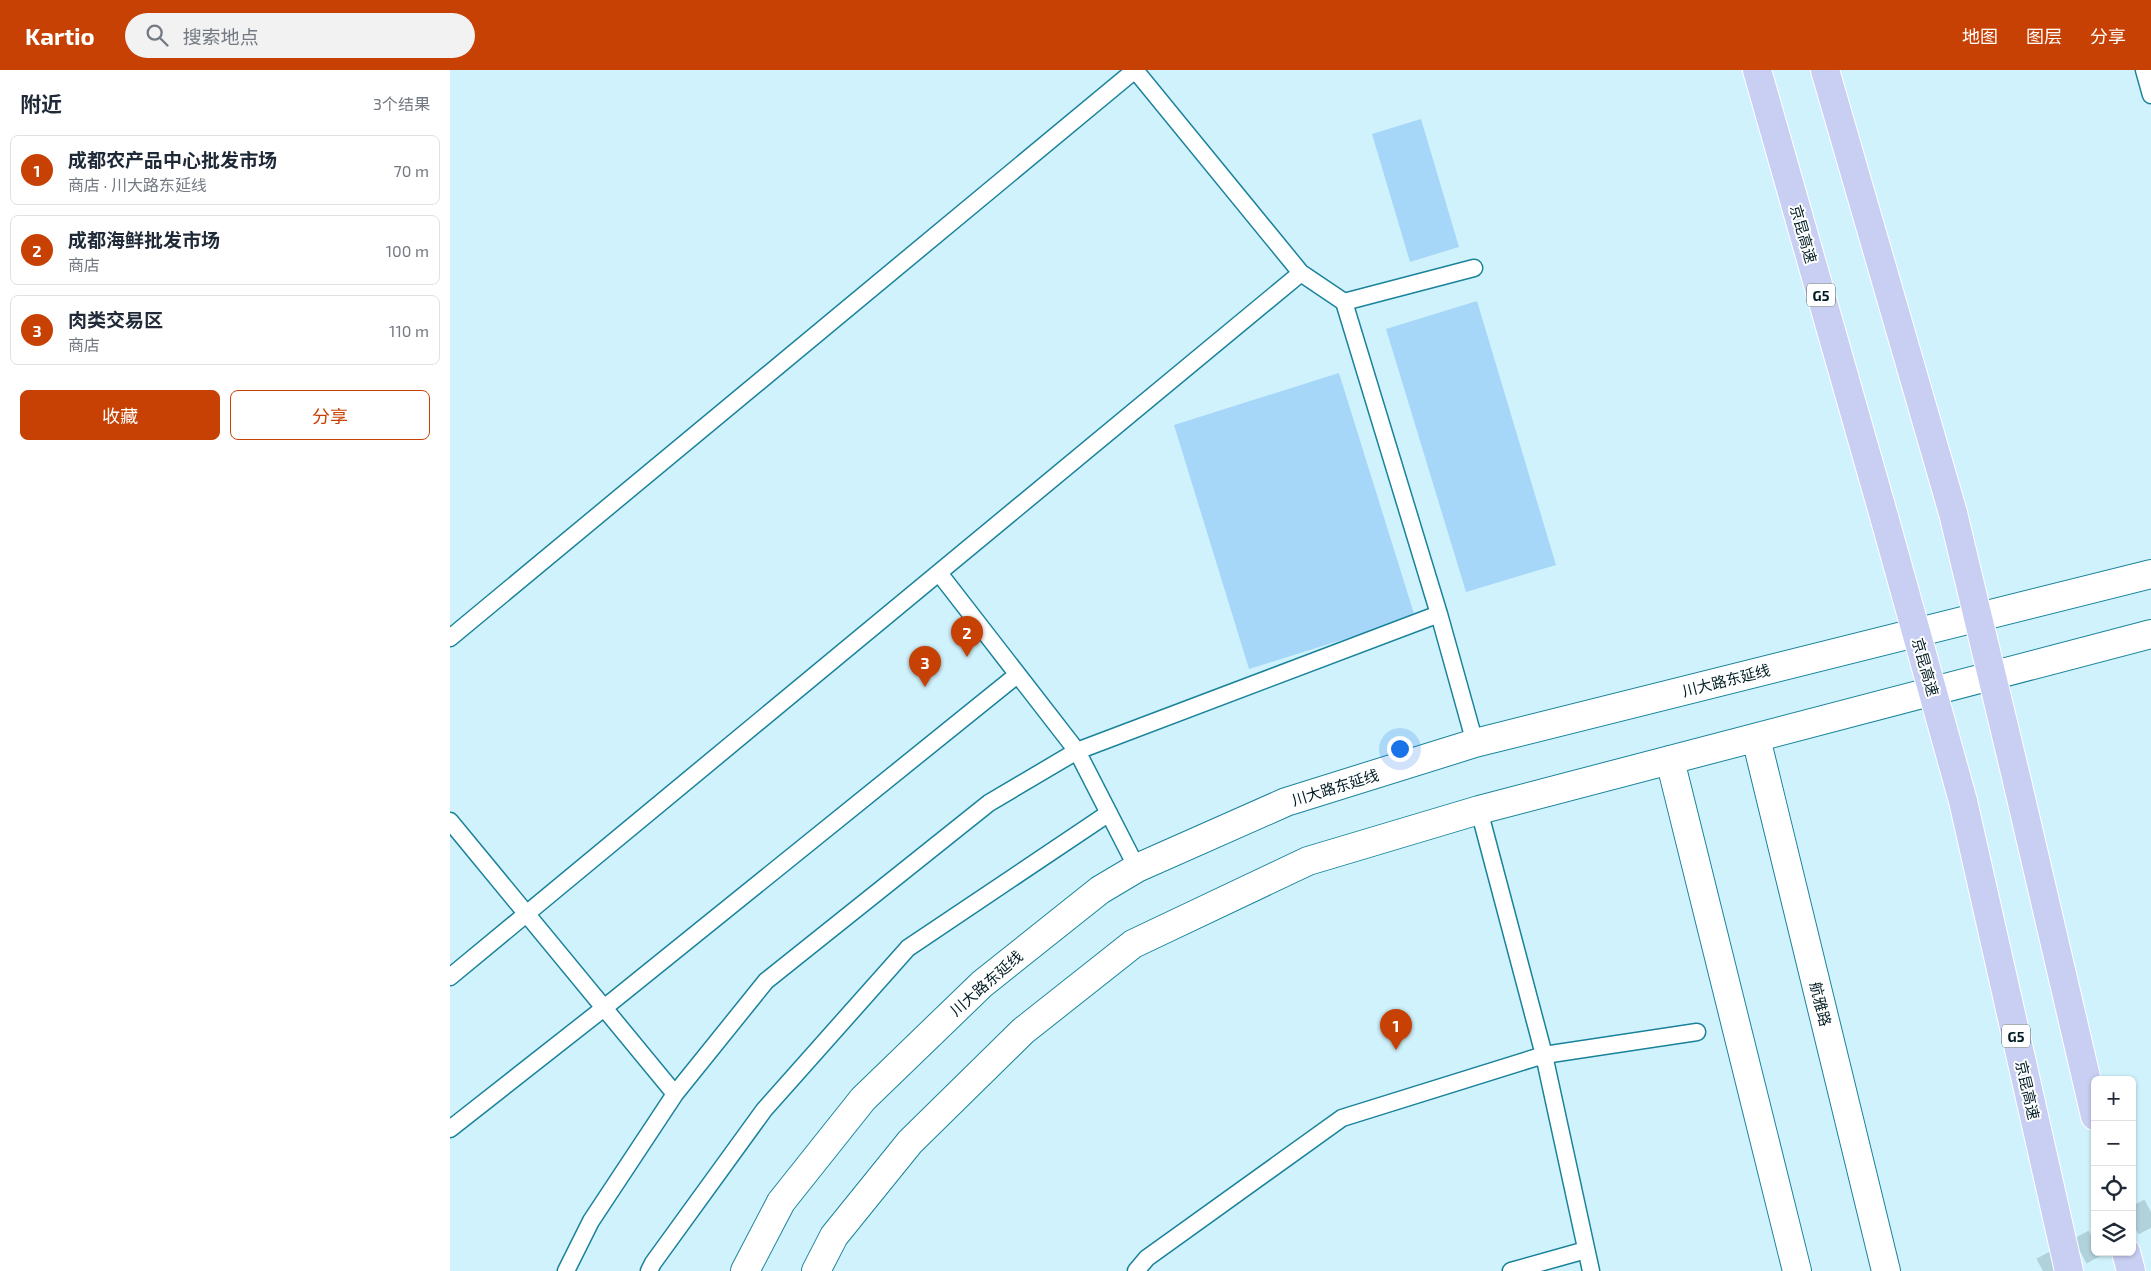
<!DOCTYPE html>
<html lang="zh">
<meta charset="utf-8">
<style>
body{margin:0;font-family:"Exo 2","Noto Sans SC",sans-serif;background:#f2f2f3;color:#1f2937}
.controls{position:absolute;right:15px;bottom:15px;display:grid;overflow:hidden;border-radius:8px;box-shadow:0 1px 4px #0004}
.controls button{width:45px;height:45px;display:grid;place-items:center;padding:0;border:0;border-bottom:1px solid #e0e1e3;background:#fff;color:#1f2937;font:25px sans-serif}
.you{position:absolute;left:949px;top:678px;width:18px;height:18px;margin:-12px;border:4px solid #fff;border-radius:50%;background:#1a73e8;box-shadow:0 0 0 8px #1a73e833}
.badge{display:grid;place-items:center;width:32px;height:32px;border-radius:50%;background:#c84104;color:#fff;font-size:16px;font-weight:700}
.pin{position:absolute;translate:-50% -41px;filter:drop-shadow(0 1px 2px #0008)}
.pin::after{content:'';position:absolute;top:26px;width:18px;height:15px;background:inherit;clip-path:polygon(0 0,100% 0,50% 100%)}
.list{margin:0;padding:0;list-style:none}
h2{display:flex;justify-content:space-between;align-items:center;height:65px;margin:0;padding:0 20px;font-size:21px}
h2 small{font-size:16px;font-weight:400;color:#747a83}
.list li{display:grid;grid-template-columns:32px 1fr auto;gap:15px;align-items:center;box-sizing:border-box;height:70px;margin:0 10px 10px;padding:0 10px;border:1px solid #e0e1e3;border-radius:8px}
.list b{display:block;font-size:19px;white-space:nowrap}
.list p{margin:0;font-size:16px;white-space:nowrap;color:#747a83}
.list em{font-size:16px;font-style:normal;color:#747a83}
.actions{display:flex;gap:10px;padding:15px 20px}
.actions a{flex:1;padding:11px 0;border:1px solid #c84104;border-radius:8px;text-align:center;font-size:18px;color:#c84104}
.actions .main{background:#c84104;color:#fff}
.icon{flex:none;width:28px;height:28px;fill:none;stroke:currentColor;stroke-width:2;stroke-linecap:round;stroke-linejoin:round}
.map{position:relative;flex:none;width:1701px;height:1201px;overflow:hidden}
header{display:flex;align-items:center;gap:30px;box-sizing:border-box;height:70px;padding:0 25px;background:#c84104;color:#fff}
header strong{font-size:24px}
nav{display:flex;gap:28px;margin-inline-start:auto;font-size:18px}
.search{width:350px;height:45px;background:#f2f2f3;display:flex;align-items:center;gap:12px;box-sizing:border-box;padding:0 18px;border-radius:28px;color:#747a83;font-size:19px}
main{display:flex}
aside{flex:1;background:#fff}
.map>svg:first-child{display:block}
.building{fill:#a6d7f9}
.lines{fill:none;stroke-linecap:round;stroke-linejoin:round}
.minor-tunnel{stroke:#b1d2db;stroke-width:28;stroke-dasharray:28 14;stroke-linecap:butt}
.service-casing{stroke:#1a839b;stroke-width:19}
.tertiary-casing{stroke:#1a839b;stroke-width:30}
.secondary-casing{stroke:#1a839b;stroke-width:30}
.motorway-casing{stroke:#fff;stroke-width:30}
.service{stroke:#fff;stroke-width:16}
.tertiary{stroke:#fff;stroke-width:28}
.secondary{stroke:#fff;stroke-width:28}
.motorway{stroke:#c9cff3;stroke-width:28}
.motorway-bridge-casing{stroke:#fff;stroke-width:30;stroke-linecap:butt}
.motorway-bridge{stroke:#c9cff3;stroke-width:28}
.labels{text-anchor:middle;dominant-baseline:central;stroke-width:4;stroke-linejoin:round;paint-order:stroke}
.shield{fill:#fff;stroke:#4c6065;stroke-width:1}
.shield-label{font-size:14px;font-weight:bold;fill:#001c23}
.street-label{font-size:15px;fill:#001c23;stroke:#fff}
</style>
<header>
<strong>Kartio</strong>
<div class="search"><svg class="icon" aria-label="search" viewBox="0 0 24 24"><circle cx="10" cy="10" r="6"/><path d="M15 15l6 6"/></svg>搜索地点</div>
<nav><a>地图</a><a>图层</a><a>分享</a></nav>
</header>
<main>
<aside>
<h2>附近<small>3个结果</small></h2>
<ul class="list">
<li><span class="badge">1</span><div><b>成都农产品中心批发市场</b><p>商店 · 川大路东延线</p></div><em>70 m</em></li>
<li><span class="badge">2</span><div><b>成都海鲜批发市场</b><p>商店</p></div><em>100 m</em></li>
<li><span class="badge">3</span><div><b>肉类交易区</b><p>商店</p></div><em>110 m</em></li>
</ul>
<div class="actions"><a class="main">收藏</a><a>分享</a></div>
</aside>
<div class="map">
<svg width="1701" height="1201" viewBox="0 0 1701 1201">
<rect width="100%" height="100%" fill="#d0f2fc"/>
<!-- building -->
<path class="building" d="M971,49L1009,177L960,192L922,64Z
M1027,231L1106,495L1016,522L936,259Z
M889,303L965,547L799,599L724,355Z"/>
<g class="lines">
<!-- minor-tunnel -->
<path class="minor-tunnel" d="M1682,1152L1701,1142
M1593,1201L1645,1173"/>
<defs>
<path id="service" d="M1694,0L1701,25
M851,203L894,232L989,544L1025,673
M894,232L1024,198
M489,503L627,681L687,798
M0,568L685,0L851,203L0,907
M1029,740L1094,985L1141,1201
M0,751L225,1024
M0,1059L154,938L567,605
M116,1201L141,1151L225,1024L316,911L539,733L627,681L989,544
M199,1201L203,1193L314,1040L458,878L659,743
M686,1201L697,1188L892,1048L1094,985L1247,962
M1061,1201L1136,1180"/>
<path id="tertiary" d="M1306,668L1436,1201
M1220,690L1347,1201"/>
<path id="secondary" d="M295,1201L331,1132L413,1029L532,914L650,820L687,798L836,732L1025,673L1701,504
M366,1201L384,1166L460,1072L573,961L683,874L704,864L858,791L1029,740L1701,564"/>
<path id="motorway" d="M1307,0L1435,450
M1375,0L1503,443
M1567,711L1645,1046
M1513,731L1619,1201
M1676,1182L1681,1201"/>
</defs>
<!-- service casing -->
<use href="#service" class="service-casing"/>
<!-- tertiary casing -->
<use href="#tertiary" class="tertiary-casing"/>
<!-- secondary casing -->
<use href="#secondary" class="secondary-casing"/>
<!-- motorway casing -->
<use href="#motorway" class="motorway-casing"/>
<!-- service -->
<use href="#service" class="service"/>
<!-- tertiary -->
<use href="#tertiary" class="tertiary"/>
<!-- secondary -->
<use href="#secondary" class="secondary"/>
<!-- motorway -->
<use href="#motorway" class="motorway"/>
<defs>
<path id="motorway-bridge" d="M1503,443L1567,711
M1435,450L1513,731"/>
</defs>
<!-- motorway-bridge casing -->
<use href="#motorway-bridge" class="motorway-bridge-casing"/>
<!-- motorway-bridge -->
<use href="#motorway-bridge" class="motorway-bridge"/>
</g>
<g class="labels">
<!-- shield labels -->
<g class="shield">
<rect x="1357" y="213.5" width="28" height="23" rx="4"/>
<rect x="1552" y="954.5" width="28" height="23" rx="4"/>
</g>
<g class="shield-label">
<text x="1371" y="225">G5</text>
<text x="1566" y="966">G5</text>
</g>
<!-- street labels -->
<g class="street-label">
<text transform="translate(1354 164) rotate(74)">京昆高速</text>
<text transform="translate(1476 597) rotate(74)">京昆高速</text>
<text transform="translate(1276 610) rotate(-14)">川大路东延线</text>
<text transform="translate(885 717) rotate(-17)">川大路东延线</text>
<text transform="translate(536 913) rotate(-41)">川大路东延线</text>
<text transform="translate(1371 934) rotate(76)">航雅路</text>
<text transform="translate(1578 1020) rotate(77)">京昆高速</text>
</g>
</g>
</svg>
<div class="controls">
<button>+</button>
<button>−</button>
<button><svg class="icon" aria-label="locate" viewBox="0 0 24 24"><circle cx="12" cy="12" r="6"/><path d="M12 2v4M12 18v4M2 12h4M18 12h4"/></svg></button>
<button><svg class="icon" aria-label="layers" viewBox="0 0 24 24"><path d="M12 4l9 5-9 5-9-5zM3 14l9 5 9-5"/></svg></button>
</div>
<div class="you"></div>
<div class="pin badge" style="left:946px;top:980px">1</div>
<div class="pin badge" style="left:517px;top:587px">2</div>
<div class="pin badge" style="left:475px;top:617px">3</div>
</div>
</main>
